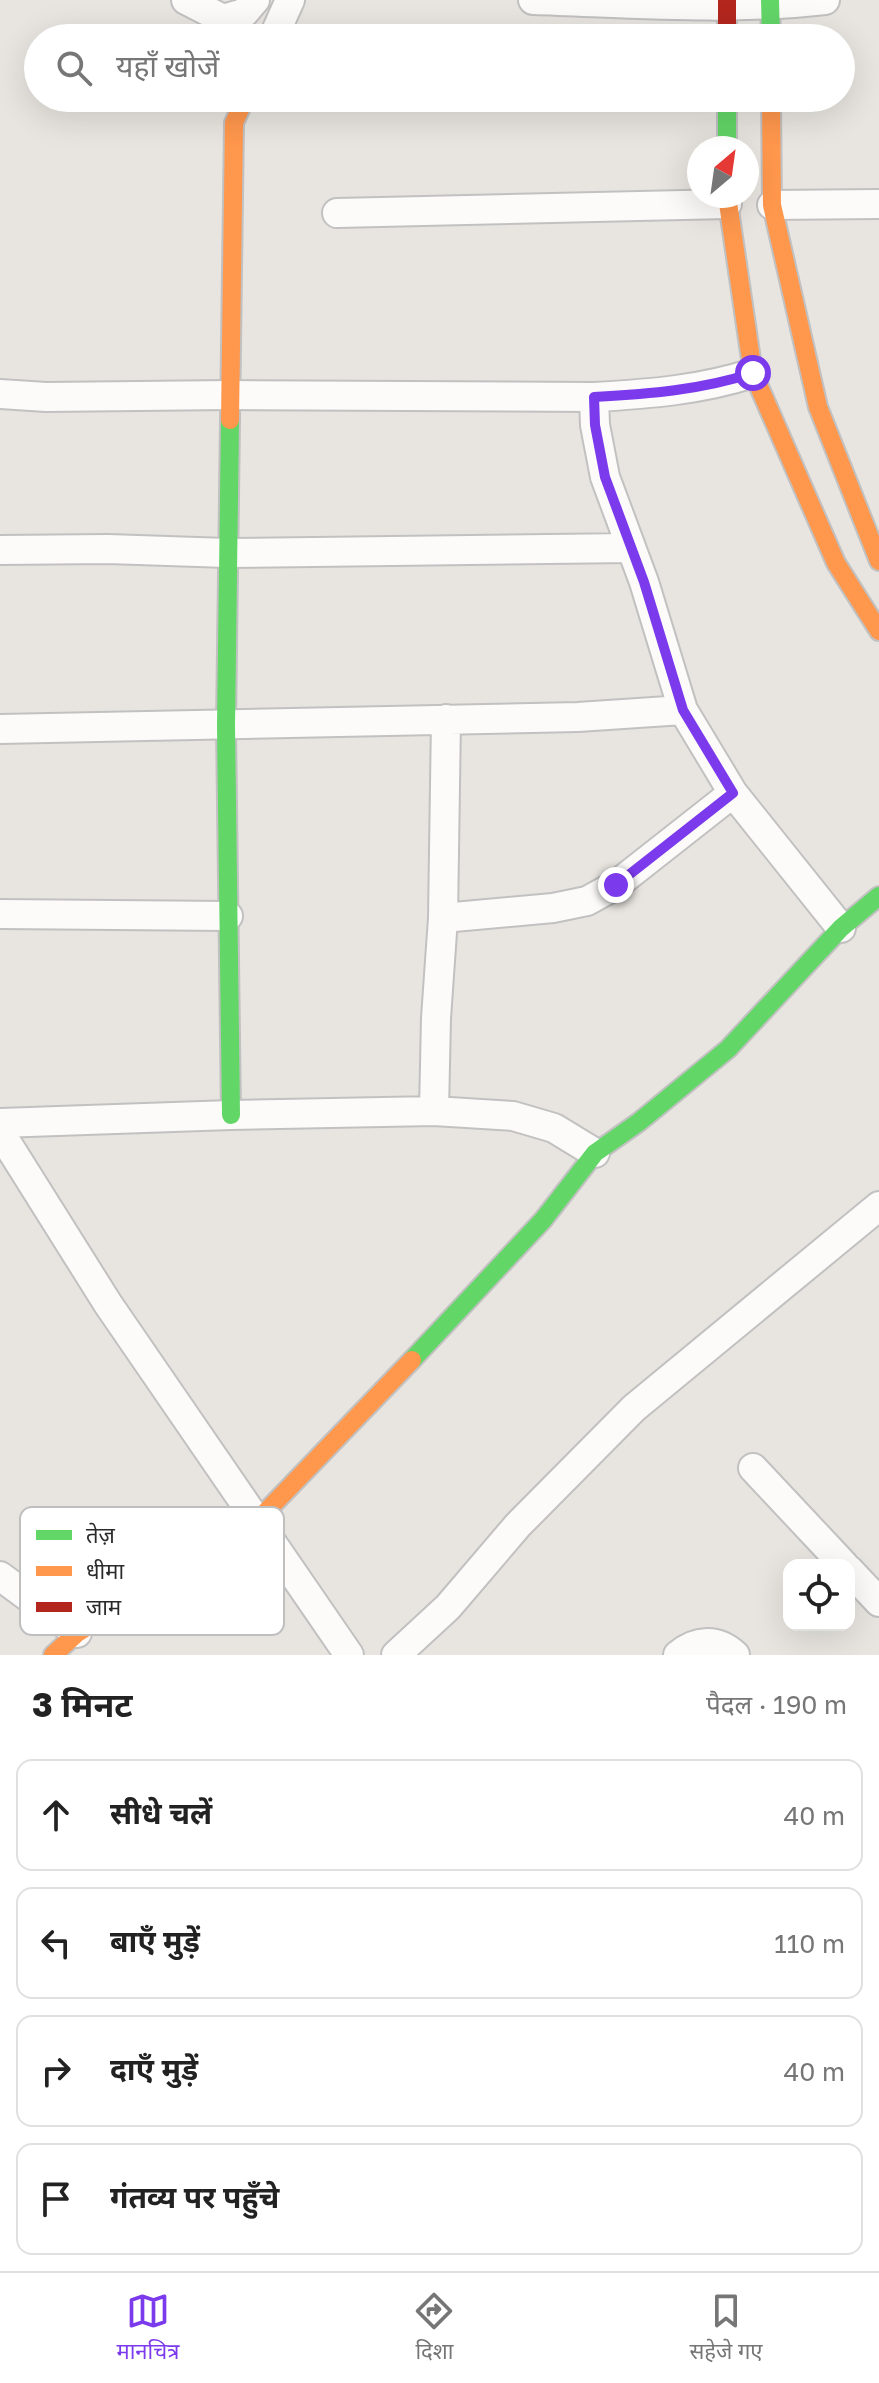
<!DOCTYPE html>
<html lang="hi">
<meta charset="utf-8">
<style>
body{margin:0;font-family:"Golos Text","Noto Sans Devanagari",sans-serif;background:#f6f6f6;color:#222}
.controls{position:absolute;right:24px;bottom:24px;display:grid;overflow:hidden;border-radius:16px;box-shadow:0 8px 32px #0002}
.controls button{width:72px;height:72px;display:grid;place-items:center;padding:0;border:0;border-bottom:2px solid #e0e0e0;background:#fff;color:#222;font:40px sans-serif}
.compass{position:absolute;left:687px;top:136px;width:72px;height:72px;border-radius:50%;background:#fff;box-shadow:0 8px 32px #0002;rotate:29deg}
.stop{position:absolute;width:24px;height:24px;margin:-18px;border:6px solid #7c3aed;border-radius:50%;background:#fff}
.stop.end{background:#7c3aed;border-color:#fff;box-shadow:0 2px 8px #0008}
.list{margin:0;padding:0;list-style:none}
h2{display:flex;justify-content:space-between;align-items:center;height:104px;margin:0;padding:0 32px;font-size:34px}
h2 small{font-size:26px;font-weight:400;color:#767676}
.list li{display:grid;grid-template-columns:52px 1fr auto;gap:24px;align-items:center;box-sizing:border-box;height:112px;margin:0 16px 16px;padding:0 16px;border:2px solid #e0e0e0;border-radius:16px}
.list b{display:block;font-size:30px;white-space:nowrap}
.list em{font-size:26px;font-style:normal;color:#767676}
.icon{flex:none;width:44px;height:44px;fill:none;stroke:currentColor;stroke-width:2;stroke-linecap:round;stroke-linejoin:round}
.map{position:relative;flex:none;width:879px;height:1655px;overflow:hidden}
.search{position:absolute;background:#fff;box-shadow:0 8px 32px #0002;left:24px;right:24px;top:24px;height:88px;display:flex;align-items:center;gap:20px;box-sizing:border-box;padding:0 28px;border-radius:44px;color:#767676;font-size:30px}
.sheet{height:616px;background:#fff}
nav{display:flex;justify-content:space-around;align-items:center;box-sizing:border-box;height:112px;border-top:2px solid #e0e0e0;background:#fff;font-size:22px;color:#767676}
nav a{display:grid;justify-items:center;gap:4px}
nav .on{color:#7c3aed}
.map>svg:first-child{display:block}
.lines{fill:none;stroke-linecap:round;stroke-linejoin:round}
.street-casing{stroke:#c2c1c1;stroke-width:32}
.fast-casing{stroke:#c2c1c1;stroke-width:22}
.slow-casing{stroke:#c2c1c1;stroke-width:22}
.jam-casing{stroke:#c2c1c1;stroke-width:22}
.street{stroke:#fcfbfa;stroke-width:28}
.fast{stroke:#63d668;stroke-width:18}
.slow{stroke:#ff974d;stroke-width:18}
.jam{stroke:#b3261e;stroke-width:18}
.route{stroke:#7c3aed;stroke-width:10}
.key{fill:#fff;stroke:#bfbfbf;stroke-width:2}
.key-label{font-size:22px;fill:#2a2a2a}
</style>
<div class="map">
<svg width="879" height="1655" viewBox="0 0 879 1655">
<rect width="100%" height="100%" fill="#e8e5e0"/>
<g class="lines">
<defs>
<path id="street" d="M186,0L223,19L244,13L255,0
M533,0C630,3 728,11 825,0
M273,38L290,0
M772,205L879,204
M337,213L727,204
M0,394L46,397L229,395L594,397C649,394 701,390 753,373
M594,397L595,425L605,477L644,582L683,710L733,793L841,928
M0,550L108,549L227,553L631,548
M0,729L578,717L683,710
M0,914L228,916
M443,918L553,908L587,901L616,885L733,793
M434,1111L436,1018L443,918L446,719
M0,1123L231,1115L434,1111L513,1116L554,1128L595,1153
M0,1132L108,1304L349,1655
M753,1468L844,1565
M849,1570L879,1602
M0,1576L77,1633
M396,1655L448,1607L518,1525L634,1408L879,1206
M678,1655C696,1640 717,1638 735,1655"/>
<path id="fast" d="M770,0L771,38
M727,98V148
M230,420L226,726L231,1115
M412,1360L543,1220L595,1153L639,1122L728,1049L841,928L879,896"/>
<path id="slow" d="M771,98L772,205L818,407L879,561
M727,196L753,373L836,563L879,631
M230,420L234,123L245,98
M53,1655L77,1633L257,1521L412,1360"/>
<path id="jam" d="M727,0V38"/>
</defs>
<!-- street casing -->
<use href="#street" class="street-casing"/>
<!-- fast casing -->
<use href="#fast" class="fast-casing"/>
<!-- slow casing -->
<use href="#slow" class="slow-casing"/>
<!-- jam casing -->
<use href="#jam" class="jam-casing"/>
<!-- street -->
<use href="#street" class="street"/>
<!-- fast -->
<use href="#fast" class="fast"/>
<!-- slow -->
<use href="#slow" class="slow"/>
<!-- jam -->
<use href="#jam" class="jam"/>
</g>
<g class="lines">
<!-- route -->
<path class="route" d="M616,885L733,793L683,710L644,582L605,477L595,425L594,397C649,394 701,390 753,373"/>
</g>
<!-- legend -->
<rect x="20" y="1507" width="264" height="128" rx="12" class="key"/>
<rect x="36" y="1530" width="36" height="10" fill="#63d668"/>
<rect x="36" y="1566" width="36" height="10" fill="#ff974d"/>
<rect x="36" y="1602" width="36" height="10" fill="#b3261e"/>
<g class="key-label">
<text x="86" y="1543">तेज़</text>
<text x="86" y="1579">धीमा</text>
<text x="86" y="1615">जाम</text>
</g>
</svg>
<div class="controls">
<button><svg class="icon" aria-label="locate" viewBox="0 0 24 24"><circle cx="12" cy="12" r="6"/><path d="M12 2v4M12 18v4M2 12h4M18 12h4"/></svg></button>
</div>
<svg class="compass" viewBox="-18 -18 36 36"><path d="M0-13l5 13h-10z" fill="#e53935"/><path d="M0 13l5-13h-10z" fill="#767676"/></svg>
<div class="stop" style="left:753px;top:373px"></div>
<div class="stop end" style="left:616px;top:885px"></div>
<div class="search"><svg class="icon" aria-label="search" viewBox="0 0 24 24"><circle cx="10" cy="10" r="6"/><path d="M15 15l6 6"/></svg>यहाँ खोजें</div>
</div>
<section class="sheet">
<h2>3 मिनट<small>पैदल · 190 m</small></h2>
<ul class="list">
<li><svg class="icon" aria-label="ahead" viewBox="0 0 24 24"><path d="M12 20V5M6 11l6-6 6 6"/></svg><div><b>सीधे चलें</b></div><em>40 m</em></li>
<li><svg class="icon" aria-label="left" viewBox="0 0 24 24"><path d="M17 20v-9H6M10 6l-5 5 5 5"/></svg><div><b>बाएँ मुड़ें</b></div><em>110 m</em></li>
<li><svg class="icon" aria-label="right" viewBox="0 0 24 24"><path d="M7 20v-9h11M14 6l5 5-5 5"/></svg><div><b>दाएँ मुड़ें</b></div><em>40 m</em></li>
<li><svg class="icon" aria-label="arrive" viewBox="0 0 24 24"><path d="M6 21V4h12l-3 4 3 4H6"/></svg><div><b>गंतव्य पर पहुँचे</b></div></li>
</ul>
</section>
<nav>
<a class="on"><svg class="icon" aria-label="map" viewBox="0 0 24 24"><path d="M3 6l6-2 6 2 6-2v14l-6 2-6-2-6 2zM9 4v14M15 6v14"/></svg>मानचित्र</a>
<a><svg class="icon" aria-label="directions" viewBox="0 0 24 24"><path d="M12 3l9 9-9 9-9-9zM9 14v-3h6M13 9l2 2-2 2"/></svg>दिशा</a>
<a><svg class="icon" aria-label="saved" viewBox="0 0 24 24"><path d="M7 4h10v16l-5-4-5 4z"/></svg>सहेजे गए</a>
</nav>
